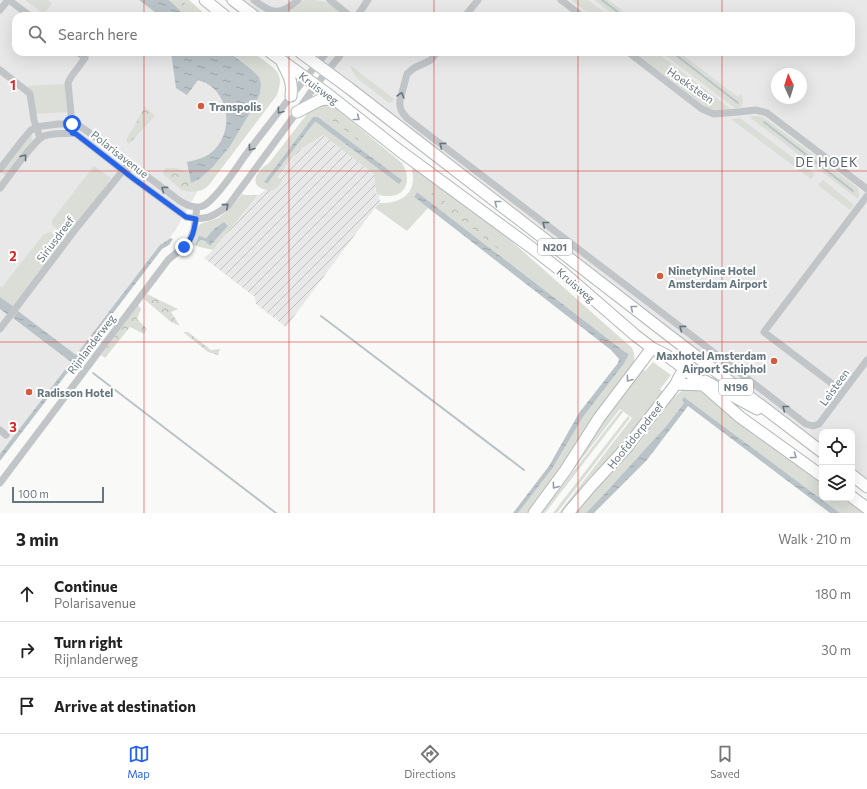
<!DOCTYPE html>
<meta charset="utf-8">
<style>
body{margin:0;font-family:Commissioner,sans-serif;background:#f6f6f6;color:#222}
.controls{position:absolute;right:12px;bottom:12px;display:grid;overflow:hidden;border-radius:8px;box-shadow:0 4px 16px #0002}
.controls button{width:36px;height:36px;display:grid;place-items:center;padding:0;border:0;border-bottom:1px solid #e0e0e0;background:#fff;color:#222;font:20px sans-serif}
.compass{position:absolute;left:771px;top:68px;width:36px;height:36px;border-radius:50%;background:#fff;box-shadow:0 4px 16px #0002;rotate:356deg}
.scale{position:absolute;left:12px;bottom:10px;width:92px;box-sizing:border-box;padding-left:4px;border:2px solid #66767f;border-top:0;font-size:11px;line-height:14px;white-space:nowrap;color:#66767f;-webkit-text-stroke:3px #fff;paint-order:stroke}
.stop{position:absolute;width:12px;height:12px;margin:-9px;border:3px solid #2563eb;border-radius:50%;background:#fff}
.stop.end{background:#2563eb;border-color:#fff;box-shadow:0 1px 4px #0008}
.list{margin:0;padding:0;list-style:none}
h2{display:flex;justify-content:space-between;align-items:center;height:52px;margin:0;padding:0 16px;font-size:17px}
h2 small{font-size:13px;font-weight:400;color:#767676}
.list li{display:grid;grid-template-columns:26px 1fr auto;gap:12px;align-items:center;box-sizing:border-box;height:56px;padding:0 16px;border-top:1px solid #e0e0e0}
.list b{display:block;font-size:15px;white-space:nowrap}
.list p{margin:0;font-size:13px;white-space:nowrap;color:#767676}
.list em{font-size:13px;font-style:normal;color:#767676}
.icon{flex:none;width:22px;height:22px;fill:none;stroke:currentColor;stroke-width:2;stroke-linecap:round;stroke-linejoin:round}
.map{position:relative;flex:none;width:867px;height:513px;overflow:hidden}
.search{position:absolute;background:#fff;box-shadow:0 4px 16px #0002;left:12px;right:12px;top:12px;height:44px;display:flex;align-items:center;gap:10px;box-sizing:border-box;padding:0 14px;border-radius:12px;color:#767676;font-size:15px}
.sheet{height:220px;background:#fff}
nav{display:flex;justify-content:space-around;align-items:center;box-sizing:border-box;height:56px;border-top:1px solid #e0e0e0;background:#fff;font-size:11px;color:#767676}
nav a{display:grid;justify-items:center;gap:2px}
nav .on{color:#2563eb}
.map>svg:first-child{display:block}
.built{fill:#e7e8e7;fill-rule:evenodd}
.industrial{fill:url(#industrial-furrows)}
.green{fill:#daded7;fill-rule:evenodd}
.forest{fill:url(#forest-crowns)}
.water{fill:url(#water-ripples)}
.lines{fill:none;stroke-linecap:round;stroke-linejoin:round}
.stream{stroke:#bac4c8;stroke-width:2}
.highway-casing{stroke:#b4b8bb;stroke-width:13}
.minor{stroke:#c1c5c8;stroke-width:7}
.highway{stroke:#fff;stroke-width:11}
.oneway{stroke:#66767f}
.oneway2{stroke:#949fa5}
.route{stroke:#2563eb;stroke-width:5}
.grid{fill:none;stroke:#d62828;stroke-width:1;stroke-opacity:0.55}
.poi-dot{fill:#d35b3e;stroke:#fff;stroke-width:1.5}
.labels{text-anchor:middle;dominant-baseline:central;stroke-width:4;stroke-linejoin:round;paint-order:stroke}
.shield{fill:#fff;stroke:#949fa5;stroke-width:1}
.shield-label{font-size:10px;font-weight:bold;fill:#66767f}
.street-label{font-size:11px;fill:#66767f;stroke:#fff}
.poi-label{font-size:11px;font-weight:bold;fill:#66767f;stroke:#fff;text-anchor:start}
.quarter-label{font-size:13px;letter-spacing:1px;fill:#58636b;stroke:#fff}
.grid-label{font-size:13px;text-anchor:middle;font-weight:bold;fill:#d62828;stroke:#fff;stroke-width:4;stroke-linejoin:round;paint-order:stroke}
</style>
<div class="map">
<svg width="867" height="513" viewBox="0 0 867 513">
<defs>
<pattern id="industrial-furrows" width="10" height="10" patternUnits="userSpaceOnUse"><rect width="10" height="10" fill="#e7e8e7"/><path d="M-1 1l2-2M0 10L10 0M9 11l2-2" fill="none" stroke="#bfc1c0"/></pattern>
<pattern id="forest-crowns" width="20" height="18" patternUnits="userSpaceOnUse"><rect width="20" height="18" fill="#daded7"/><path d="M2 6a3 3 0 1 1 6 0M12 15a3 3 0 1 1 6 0" fill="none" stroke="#b5b9b4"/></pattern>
<pattern id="water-ripples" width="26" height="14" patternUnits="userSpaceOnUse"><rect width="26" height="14" fill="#bac4c8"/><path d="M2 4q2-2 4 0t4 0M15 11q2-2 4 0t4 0" fill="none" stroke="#9ba4a8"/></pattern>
</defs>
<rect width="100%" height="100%" fill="#f9f9f7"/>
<!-- built -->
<path class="built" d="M0,0H153L170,16H16V52H206L244,109L175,231L0,458Z
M224,0H867V494L852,483V432H822V460L291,52H851V16H245ZM777,74H801V98H777Z"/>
<!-- industrial -->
<path class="industrial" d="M323,135L375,175L376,183L375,189L376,193L379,195L380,203L375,208L286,327L256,304L255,297L204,258L213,250L258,195L266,190H272L278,178L298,151Z"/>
<!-- green -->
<path class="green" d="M25,0H48L52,3L44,14Z
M169,0H189L207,16H186Z
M305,0C317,0 323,0 333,6C336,9 339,12 341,16H280V14L289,11L302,1Z
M571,0H588L609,16H592Z
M594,0H608L622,10V16H615Z
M229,52C235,52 246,51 251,52C255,53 259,57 262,59C278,71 284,74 277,95L209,185C202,192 199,190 190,192L191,183L198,180L212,168L229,148L253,108L260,94L261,84L251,69Z
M634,52H656L732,110L711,111Z
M661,52H679L738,97L741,94C744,99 743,103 741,107L736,109Z
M350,65L394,99L392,102L389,103L357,78L354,74Z
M65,84L67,112L36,114L32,93L27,86Z
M328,104L333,106L402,163C412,178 407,198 386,196C383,196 379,196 377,193C375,191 375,179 375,175L323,135L298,151L278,177L282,181C279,184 277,189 273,190C270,191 266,190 263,189C247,183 260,168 269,163L311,109L317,105ZM313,117H318L402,180L316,122L314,123L267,184L264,182Z
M755,116L762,117L767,120L858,188L859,196L858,199L749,117Z
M740,118L815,174L811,179L731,119Z
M31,135L33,140L6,176L1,172Z
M94,166L111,178L67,238L52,225V220Z
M412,167L492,224L508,238L632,348C635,354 635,359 633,366L530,513H518L552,469L583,417L623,365L629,355L417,192L414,197L428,208L407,231L375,208L380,203C396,204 412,197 413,180C413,175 412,171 412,167Z
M823,180L854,205L850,210L818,185Z
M242,194L244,195H258L213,250L191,245L198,227L200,224L218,218L229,210ZM224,223L228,226L210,246L205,241L201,240L198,242L203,237L206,238L214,229Z
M50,232L63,243L14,307L0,297V286L2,287L43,235Z
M653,362L671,375L660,389L663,392L640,423L619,448L588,479L561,513H559L632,418L620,409L540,513L600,422L641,368L645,371Z
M689,389L699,390L802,469L822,483V498H844L863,511V513H840L684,397V403L667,425L606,492L586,513H573L579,506L637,446L674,397L683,390Z
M621,410L623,412L545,513H541Z
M628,416L630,418L557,513H553Z"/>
<!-- forest -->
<path class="forest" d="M175,0H182L199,16H192Z
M145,107L155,116L129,144L126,140Z
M328,117L334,118L394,162L395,169Z
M165,168H176L189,173L191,183L190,192L182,190L163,174Z
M434,193L522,261H515L426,194Z
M147,294L178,309L171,312L180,326L171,322L144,299Z
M138,305L141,309L137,319L147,329L144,334L130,327L105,358L101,355Z
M183,332H188L211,350L220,349L218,355L208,352Z"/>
<!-- water -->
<path class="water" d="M139,0H169L186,16H160Z
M171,52H229L251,69L259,77L261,84L260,94L253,108L229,148L212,168L198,180L191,183L187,162C196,160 205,158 212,152C236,131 229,88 198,80L187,95L176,88Z
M313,117H318L402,180L399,184L316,122L314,123L267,184L264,182Z
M417,192L629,355L623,365L583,417L552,469L518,513H513L549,466L579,413L618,363L619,359L611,350L414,197Z
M224,222L228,226L210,246L205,241L201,240L198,242L197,245H195L199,236L206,238L214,229Z
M170,238L173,239L169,245L162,249L0,461V454L71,362L13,318L18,311L76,355L160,245L168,240Z
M0,297L14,307L8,315L0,309Z
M684,397L840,513H830L688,406L647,460L594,513H586L606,492L667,425L684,403L682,400Z"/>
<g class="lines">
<!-- stream -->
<path class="stream" d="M602,0L618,12
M672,52L738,103
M764,122L853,191
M321,316L524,470
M93,373L276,513"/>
<defs>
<path id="highway" d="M205,0L225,16
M233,0L254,16
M270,52L329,95L400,151L532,248L560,270L635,335L652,348L666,355L685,369L740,417L822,476
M300,52L349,88L675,340L822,452
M282,62C288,75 293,80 291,96
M297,112L320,100L326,99L335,100
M705,381L757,409
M676,384L703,385
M852,475L867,487
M852,497L867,508
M534,513L565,471L599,418L652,348
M568,513L591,486L628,446L676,384C681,370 691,367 688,350"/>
</defs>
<!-- highway casing -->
<use href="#highway" class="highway-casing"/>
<!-- minor -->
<path class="minor" d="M9,0L30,16
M254,0C272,14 280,16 298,0
M330,0L350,16
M561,0L582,16
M0,10L8,0
M357,16L368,0
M465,16L478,0
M437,52L431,60L414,68L407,74L400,100C399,109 402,113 408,119L695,338L806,424L813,426L819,424L867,360
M628,52L702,109L714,114L738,112L756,110L767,113L867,189
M0,70L28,92L30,94L34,120L40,138
M72,129L71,114L68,83L71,77L85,58L77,52
M0,169L24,138L31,130L36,127L58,124H72L78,125L87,131L180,201C187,205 194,209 203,206C215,200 236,169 244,157C271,122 298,86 327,52
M0,188C8,178 34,140 44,136C52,133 64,134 72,133L76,134L134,179L186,217C206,221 212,217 228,206L297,112L315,86L339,57L342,52
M0,329L78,226L125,168
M843,392L764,332L867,196
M0,430L6,435
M0,483L168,260L189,242L194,229L197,207"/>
<!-- highway -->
<use href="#highway" class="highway"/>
</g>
<!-- one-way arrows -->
<defs><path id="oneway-chevron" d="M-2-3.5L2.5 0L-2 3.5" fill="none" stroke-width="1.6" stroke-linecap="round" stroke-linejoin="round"/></defs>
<g class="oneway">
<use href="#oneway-chevron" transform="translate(401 95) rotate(-74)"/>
<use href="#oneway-chevron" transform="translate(280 111) rotate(127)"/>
<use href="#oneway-chevron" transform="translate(442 145) rotate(-143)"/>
<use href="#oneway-chevron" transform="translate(251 148) rotate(127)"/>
<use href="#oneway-chevron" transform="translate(24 157) rotate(-53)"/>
<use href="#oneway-chevron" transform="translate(164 189) rotate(-143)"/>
<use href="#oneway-chevron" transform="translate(226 206) rotate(-41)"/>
<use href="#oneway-chevron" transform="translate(545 224) rotate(-142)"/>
<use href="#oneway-chevron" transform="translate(682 328) rotate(-143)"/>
<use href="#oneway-chevron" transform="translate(785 408) rotate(-142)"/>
</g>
<g class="oneway2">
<use href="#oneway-chevron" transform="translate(357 118) rotate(38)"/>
<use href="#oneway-chevron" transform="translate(497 203) rotate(-142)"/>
<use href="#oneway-chevron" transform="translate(633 308) rotate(-142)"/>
<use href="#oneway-chevron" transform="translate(629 379) rotate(127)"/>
<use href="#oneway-chevron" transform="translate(794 456) rotate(36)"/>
<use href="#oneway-chevron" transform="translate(555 486) rotate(126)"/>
</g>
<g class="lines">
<!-- route -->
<path class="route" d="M72,124V133L76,134L134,179L175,209L186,217L196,219C194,230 193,239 184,247"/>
</g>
<!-- grid -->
<path class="grid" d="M144,0V16M289,0V16M434,0V16M578,0V16M722,0V16M144,52V513M289,52V513M434,52V513M578,52V513M722,52V513M0,171H867M0,342H867"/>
<!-- markers -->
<g class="poi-dot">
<circle cx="201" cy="106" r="4"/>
<circle cx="660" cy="276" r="4"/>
<circle cx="774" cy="361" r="4"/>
<circle cx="29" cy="392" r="4"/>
</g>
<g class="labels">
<!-- shield labels -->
<g class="shield">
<rect x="538" y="239" width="34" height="16" rx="3"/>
<rect x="719" y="379" width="34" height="16" rx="3"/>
</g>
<g class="shield-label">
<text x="555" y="247">N201</text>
<text x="736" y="387">N196</text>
</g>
<!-- street labels -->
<g class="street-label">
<text transform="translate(691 85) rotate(35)">Hoeksteen</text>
<text transform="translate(319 88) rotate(37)">Kruisweg</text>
<text transform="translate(120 154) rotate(38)">Polarisavenue</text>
<text transform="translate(55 239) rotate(-53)">Siriusdreef</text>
<text transform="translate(576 285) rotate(41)">Kruisweg</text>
<text transform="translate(91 344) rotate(-53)">Rijnlanderweg</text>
<text transform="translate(834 387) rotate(-54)">Leisteen</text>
<text transform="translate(635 435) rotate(-51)">Hoofddorpdreef</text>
</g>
<!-- poi labels -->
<g class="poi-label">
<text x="209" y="106">Transpolis</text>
<text x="668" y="270">NinetyNine Hotel<tspan x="668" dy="13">Amsterdam Airport</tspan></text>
<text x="766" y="355" text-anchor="end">Maxhotel Amsterdam<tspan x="766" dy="13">Airport Schiphol</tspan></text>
<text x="37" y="392">Radisson Hotel</text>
</g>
<!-- quarter labels -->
<g class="quarter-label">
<text x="827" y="162">DE HOEK</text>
</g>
</g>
<g class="grid-label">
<text x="13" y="90">1</text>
<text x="13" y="261">2</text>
<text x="13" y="432">3</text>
</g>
</svg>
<div class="controls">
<button><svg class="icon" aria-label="locate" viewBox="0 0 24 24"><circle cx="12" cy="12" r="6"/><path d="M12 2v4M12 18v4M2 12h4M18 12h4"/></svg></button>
<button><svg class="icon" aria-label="layers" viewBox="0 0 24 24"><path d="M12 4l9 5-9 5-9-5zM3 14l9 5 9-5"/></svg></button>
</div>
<svg class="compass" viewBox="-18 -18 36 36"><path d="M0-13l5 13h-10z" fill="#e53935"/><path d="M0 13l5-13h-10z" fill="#767676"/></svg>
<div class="scale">100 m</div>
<div class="stop" style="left:72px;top:124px"></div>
<div class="stop end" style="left:184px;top:247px"></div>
<div class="search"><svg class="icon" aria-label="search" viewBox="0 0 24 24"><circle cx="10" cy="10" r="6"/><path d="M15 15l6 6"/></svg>Search here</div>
</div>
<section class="sheet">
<h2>3 min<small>Walk · 210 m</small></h2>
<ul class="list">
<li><svg class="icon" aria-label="ahead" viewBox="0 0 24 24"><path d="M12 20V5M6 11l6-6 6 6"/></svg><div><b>Continue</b><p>Polarisavenue</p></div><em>180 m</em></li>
<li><svg class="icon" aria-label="right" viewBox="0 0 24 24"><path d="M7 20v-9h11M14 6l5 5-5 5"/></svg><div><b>Turn right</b><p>Rijnlanderweg</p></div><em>30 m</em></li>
<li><svg class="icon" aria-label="arrive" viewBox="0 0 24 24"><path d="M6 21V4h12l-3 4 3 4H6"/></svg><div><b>Arrive at destination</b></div></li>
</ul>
</section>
<nav>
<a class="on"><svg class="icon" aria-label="map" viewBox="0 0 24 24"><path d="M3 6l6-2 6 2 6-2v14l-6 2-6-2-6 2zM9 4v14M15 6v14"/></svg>Map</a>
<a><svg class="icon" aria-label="directions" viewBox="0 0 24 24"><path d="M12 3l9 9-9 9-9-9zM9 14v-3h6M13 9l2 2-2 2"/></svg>Directions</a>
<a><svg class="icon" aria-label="saved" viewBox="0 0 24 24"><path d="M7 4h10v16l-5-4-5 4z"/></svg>Saved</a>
</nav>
